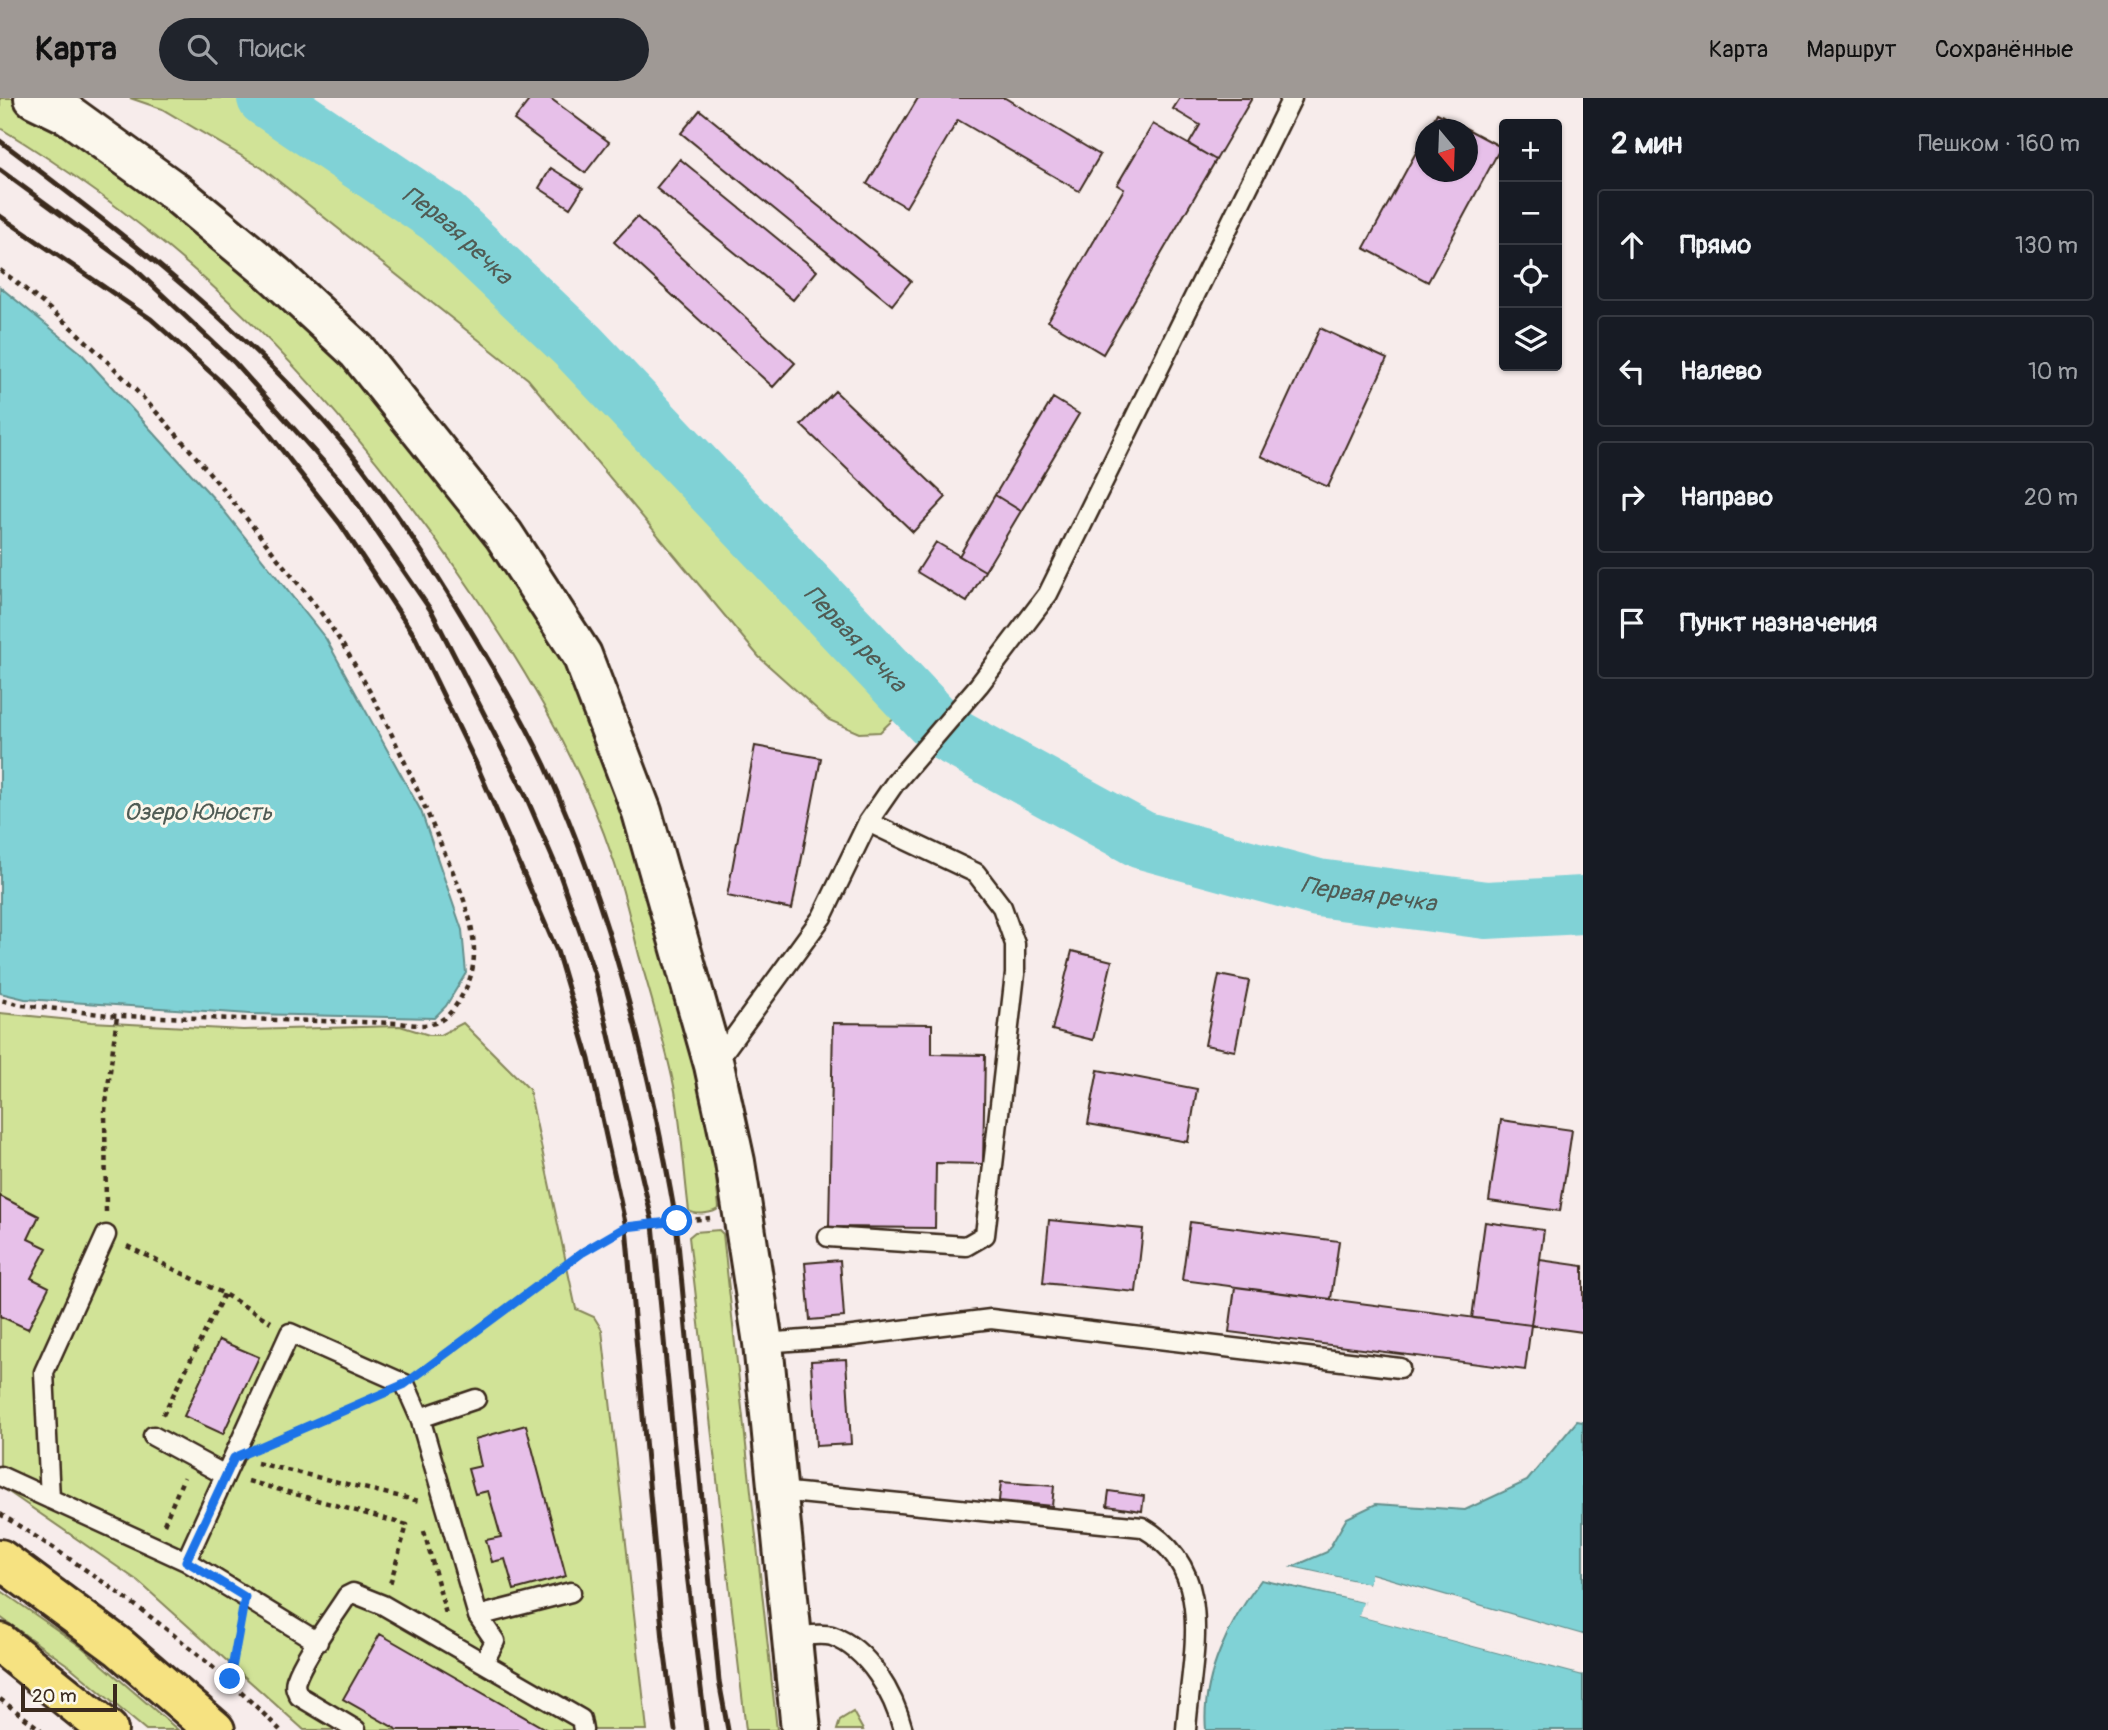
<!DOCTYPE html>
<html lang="ru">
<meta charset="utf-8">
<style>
body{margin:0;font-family:Pangolin,sans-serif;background:#20242c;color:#f1f3f6}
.controls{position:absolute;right:21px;top:21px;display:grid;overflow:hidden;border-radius:7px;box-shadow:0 2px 5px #0004}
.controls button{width:63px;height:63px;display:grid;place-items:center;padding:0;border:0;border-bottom:2px solid #363941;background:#171b24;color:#f1f3f6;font:35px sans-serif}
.compass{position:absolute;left:1415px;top:21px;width:63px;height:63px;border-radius:50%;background:#171b24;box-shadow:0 2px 5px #0004;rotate:161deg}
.scale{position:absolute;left:21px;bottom:18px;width:96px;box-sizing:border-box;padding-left:7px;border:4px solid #3b2a1e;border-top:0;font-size:19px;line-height:24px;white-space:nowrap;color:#3b2a1e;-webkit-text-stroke:5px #fbf7ec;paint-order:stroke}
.stop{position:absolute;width:21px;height:21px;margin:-16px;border:5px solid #1a73e8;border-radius:50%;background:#fff}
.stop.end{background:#1a73e8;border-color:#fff;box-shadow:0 2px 7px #0008}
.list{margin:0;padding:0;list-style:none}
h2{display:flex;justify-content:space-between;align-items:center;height:91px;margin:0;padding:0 28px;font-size:30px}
h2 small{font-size:23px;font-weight:400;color:#9ea1a6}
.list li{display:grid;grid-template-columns:46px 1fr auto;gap:21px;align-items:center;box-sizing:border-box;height:112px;margin:0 14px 14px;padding:0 14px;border:2px solid #363941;border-radius:7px}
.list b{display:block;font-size:26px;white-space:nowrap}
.list em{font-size:23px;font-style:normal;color:#9ea1a6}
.icon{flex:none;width:38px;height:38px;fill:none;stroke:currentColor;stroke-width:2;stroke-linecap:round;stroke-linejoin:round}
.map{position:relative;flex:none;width:1583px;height:1632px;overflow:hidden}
header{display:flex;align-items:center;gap:42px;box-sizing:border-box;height:98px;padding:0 35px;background:#9f9995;color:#111}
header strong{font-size:33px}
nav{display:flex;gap:38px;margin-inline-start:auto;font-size:24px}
.search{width:490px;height:63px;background:#20242c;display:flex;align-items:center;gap:18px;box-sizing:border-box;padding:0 24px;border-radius:38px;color:#9ea1a6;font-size:26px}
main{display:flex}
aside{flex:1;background:#171b24}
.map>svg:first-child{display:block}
.green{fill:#d1e397;stroke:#86865a;stroke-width:2}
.water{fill:#80d2d6;stroke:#648f8c;stroke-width:2}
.pier{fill:#f7eceb}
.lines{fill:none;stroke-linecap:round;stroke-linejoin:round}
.river{stroke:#80d2d6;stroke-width:58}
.building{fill:#e7c0e9;stroke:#3b2a1e;stroke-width:2}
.service-casing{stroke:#3b2a1e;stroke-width:23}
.tertiary-casing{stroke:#3b2a1e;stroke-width:44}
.trunk-casing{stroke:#3b2a1e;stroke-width:44}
.path{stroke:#3b2a1e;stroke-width:4.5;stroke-dasharray:5 5;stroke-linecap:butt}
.service{stroke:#fbf7ec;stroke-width:18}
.tertiary{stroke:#fbf7ec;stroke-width:38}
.trunk{stroke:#f6e281;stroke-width:38}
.rail{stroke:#3b2a1e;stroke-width:5}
.route{stroke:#1a73e8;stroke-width:9}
.labels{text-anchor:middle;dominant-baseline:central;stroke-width:6;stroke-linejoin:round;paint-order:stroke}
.water-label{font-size:24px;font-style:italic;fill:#505c55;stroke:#fbf7ec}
</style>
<header>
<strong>Карта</strong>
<div class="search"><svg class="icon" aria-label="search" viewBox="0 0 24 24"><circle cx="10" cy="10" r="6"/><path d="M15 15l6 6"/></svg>Поиск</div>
<nav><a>Карта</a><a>Маршрут</a><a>Сохранённые</a></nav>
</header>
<main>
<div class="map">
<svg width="1583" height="1632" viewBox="0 0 1583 1632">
<rect width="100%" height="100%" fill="#f7eceb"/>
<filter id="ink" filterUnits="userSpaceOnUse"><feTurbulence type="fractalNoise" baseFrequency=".0143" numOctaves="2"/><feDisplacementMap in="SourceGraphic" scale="14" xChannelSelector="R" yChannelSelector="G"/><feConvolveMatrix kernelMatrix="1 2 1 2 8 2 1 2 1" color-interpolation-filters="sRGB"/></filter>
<g filter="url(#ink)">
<!-- green -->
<path class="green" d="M0,0H15L272,182L498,446L604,635L707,992L719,1110C713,1116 696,1117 689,1113C684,1074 682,1033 675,993C666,948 652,902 639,857C631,825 624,792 613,761C578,657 520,562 458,473C329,289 193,147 0,30Z
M130,0H283L430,87L727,406L906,581L912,594L900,615L880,634L859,635L829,622L759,559L528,281L262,70L162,11Z
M0,915L92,924L243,932L400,928L429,937H440L463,925L529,991L576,1211L594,1219L602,1232L647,1632H304L138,1483L0,1388Z
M719,1132L723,1136L777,1632H746L689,1139L695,1134Z
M0,1492L83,1550L178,1632H146L69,1568L0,1519Z
M853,1614L863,1632H837L840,1622Z"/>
<!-- water -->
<path class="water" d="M0,189L80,254L216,403L326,541L421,713L462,832L466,875L446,908L434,920L250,916L25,901L0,895Z
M1577,1323L1583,1324V1537L1372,1476L1369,1486L1292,1469L1327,1454L1347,1420L1376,1406L1465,1412L1527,1383Z
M1261,1482L1364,1504L1360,1518L1583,1577V1632H1206C1201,1579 1230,1523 1261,1482Z"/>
<!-- pier -->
<path class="pier" d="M1292,1469L1369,1486L1371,1476L1583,1537V1541L1374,1480L1369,1490L1291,1472Z
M1290,1483L1365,1500L1364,1516L1583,1574V1577L1359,1518L1363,1504L1289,1487Z"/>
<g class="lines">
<!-- river -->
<path class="river" id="s1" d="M266,0L441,118L579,249L943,633L1142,742L1318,790L1486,812L1583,807"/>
</g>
<!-- building -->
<path class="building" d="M531,0H550L609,44L585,75L514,22Z
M918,0H1005L1100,57L1079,93L958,22L906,109L867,86Z
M1180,0H1252L1216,62L1189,46L1200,27L1173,11Z
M700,12L911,183L892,207L681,35Z
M1437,15L1501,49L1428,184L1364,150L1426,36V74H1468V32H1428Z
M1153,26L1216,62L1103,256L1048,223L1124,91L1117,87Z
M680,61L817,173L793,202L656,90Z
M551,70L583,90L570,110L539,90Z
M637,119L795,265L773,289L614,144Z
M1320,230L1387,261L1328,389L1261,358Z
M835,293L946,399L913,434L801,327Z
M1053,300L1079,316L1021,413L995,397Z
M995,397L1021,413L985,473L959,458Z
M936,444L985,473L967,504L917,474Z
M755,648L821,660L792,811L727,798Z
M1072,853L1112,863L1093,942L1052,932Z
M1219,877L1249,883L1235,953L1205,947Z
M833,925L932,926V956L985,957L983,1066L936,1065L935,1130L829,1129Z
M1098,972L1197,991L1188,1044L1088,1026Z
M1501,1022L1572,1032L1560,1113L1489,1103Z
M0,1098L39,1118L28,1141L47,1150L31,1180L49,1189L28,1231L0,1218Z
M1049,1122L1143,1131L1136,1194L1043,1185Z
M1190,1124L1339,1143L1331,1201L1182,1182Z
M1485,1124L1544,1132L1531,1227L1472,1220Z
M840,1162L844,1219L810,1222L805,1165Z
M1540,1162L1583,1168V1234L1531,1227Z
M1235,1189L1531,1227L1525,1272L1229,1234Z
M219,1242L259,1259L223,1336L184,1318Z
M846,1261L851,1346L816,1348L811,1263Z
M526,1327L566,1478L514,1492L505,1461L492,1464L486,1442L501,1439L488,1393L475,1396L468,1371L481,1368L475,1341Z
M1001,1384L1054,1388L1052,1408L999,1403Z
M1109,1393L1144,1398L1142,1413L1107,1408Z
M380,1536L547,1632H398L343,1601Z"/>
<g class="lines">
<defs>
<path id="service" d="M714,967L822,819L868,724L895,685L979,587L1048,496L1292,0
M828,1139L966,1148L985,1137L1015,876V846L1002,809L976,775L868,724
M763,1245L845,1239L991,1221L1400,1270
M420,1320L476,1301
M153,1338L225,1377
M0,1378L186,1463L318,1544
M779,1393L1142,1429C1219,1473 1191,1558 1186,1632
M50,1401L44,1274L106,1137
M186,1463L290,1235L405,1286L420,1320L478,1518
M794,1538C805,1538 822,1535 832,1538C869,1551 894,1597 903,1632
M484,1564L495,1543L478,1518L571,1494
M356,1632L299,1598C296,1592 294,1588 296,1582C304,1558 333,1520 347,1498L353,1495L383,1507L581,1621L583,1632"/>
<path id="tertiary" d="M34,0L69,17L174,93L274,176L357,253L504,437L582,557L642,714L714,967L735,1064L763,1245L801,1632"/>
<path id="trunk" d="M0,1461L119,1549L215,1632
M0,1545L108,1632"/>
</defs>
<!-- service casing -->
<use href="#service" class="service-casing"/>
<!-- tertiary casing -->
<use href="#tertiary" class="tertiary-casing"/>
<!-- trunk casing -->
<use href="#trunk" class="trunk-casing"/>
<!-- path -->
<path class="path" d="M0,172C106,249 196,354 275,457C295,482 316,506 333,532C374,593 410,673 438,740C457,784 489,844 466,890C448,924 438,931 400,925L117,918L22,907L0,902
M106,1114L105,1013L117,918
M127,1148L224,1196L271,1224
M422,1273L583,1154L626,1129L710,1120
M163,1317L224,1196
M267,1345L375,1299
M257,1365L419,1403
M248,1383L407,1427L390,1486
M0,1416C100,1478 197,1548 280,1632
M164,1426L184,1379
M424,1433L446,1516
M230,1581L240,1523
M0,1601L41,1632"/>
<!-- service -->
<use href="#service" class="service"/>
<!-- tertiary -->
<use href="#tertiary" class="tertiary"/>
<!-- trunk -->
<use href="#trunk" class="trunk"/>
<!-- rail -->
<path class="rail" d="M0,43C108,124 214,206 306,304C361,361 406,428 448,495C482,551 517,608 545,667C611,812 649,967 676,1123L719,1583L728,1632
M0,72L134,170L235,265L346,389L432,514L525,696L560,777L595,877L653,1126L683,1443L706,1632
M0,118L151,221L218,281L263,328L341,427L414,537L475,663L557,853L589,961L626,1129L663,1542L675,1632"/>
</g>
</g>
<g class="lines" filter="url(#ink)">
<!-- route -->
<path class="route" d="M230,1581L245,1499L186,1463L234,1360L405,1286L583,1154L626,1129L677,1123"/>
</g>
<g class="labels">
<!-- water labels -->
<g class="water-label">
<text stroke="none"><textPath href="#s1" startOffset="236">Первая речка</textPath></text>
<text stroke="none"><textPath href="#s1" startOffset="803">Первая речка</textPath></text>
<text x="198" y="714">Озеро Юность</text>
<text stroke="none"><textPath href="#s1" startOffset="1391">Первая речка</textPath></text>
</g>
</g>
</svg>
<div class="controls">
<button>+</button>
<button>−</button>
<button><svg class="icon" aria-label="locate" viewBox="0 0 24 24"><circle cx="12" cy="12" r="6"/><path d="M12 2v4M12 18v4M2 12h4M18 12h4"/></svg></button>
<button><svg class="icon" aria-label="layers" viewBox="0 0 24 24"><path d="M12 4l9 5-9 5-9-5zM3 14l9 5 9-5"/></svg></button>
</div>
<svg class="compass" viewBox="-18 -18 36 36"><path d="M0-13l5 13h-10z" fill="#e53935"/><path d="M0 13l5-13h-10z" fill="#9ea1a6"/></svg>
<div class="scale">20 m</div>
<div class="stop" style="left:677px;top:1123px"></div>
<div class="stop end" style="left:230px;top:1581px"></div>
</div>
<aside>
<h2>2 мин<small>Пешком · 160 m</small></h2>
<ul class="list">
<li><svg class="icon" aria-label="ahead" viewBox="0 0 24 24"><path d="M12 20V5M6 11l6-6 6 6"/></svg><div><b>Прямо</b></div><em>130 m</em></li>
<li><svg class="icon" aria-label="left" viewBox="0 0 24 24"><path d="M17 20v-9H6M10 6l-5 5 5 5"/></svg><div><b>Налево</b></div><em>10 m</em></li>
<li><svg class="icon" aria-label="right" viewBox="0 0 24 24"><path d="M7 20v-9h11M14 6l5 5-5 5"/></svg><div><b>Направо</b></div><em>20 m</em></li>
<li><svg class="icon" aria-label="arrive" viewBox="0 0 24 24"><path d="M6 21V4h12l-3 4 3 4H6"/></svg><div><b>Пункт назначения</b></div></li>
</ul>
</aside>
</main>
